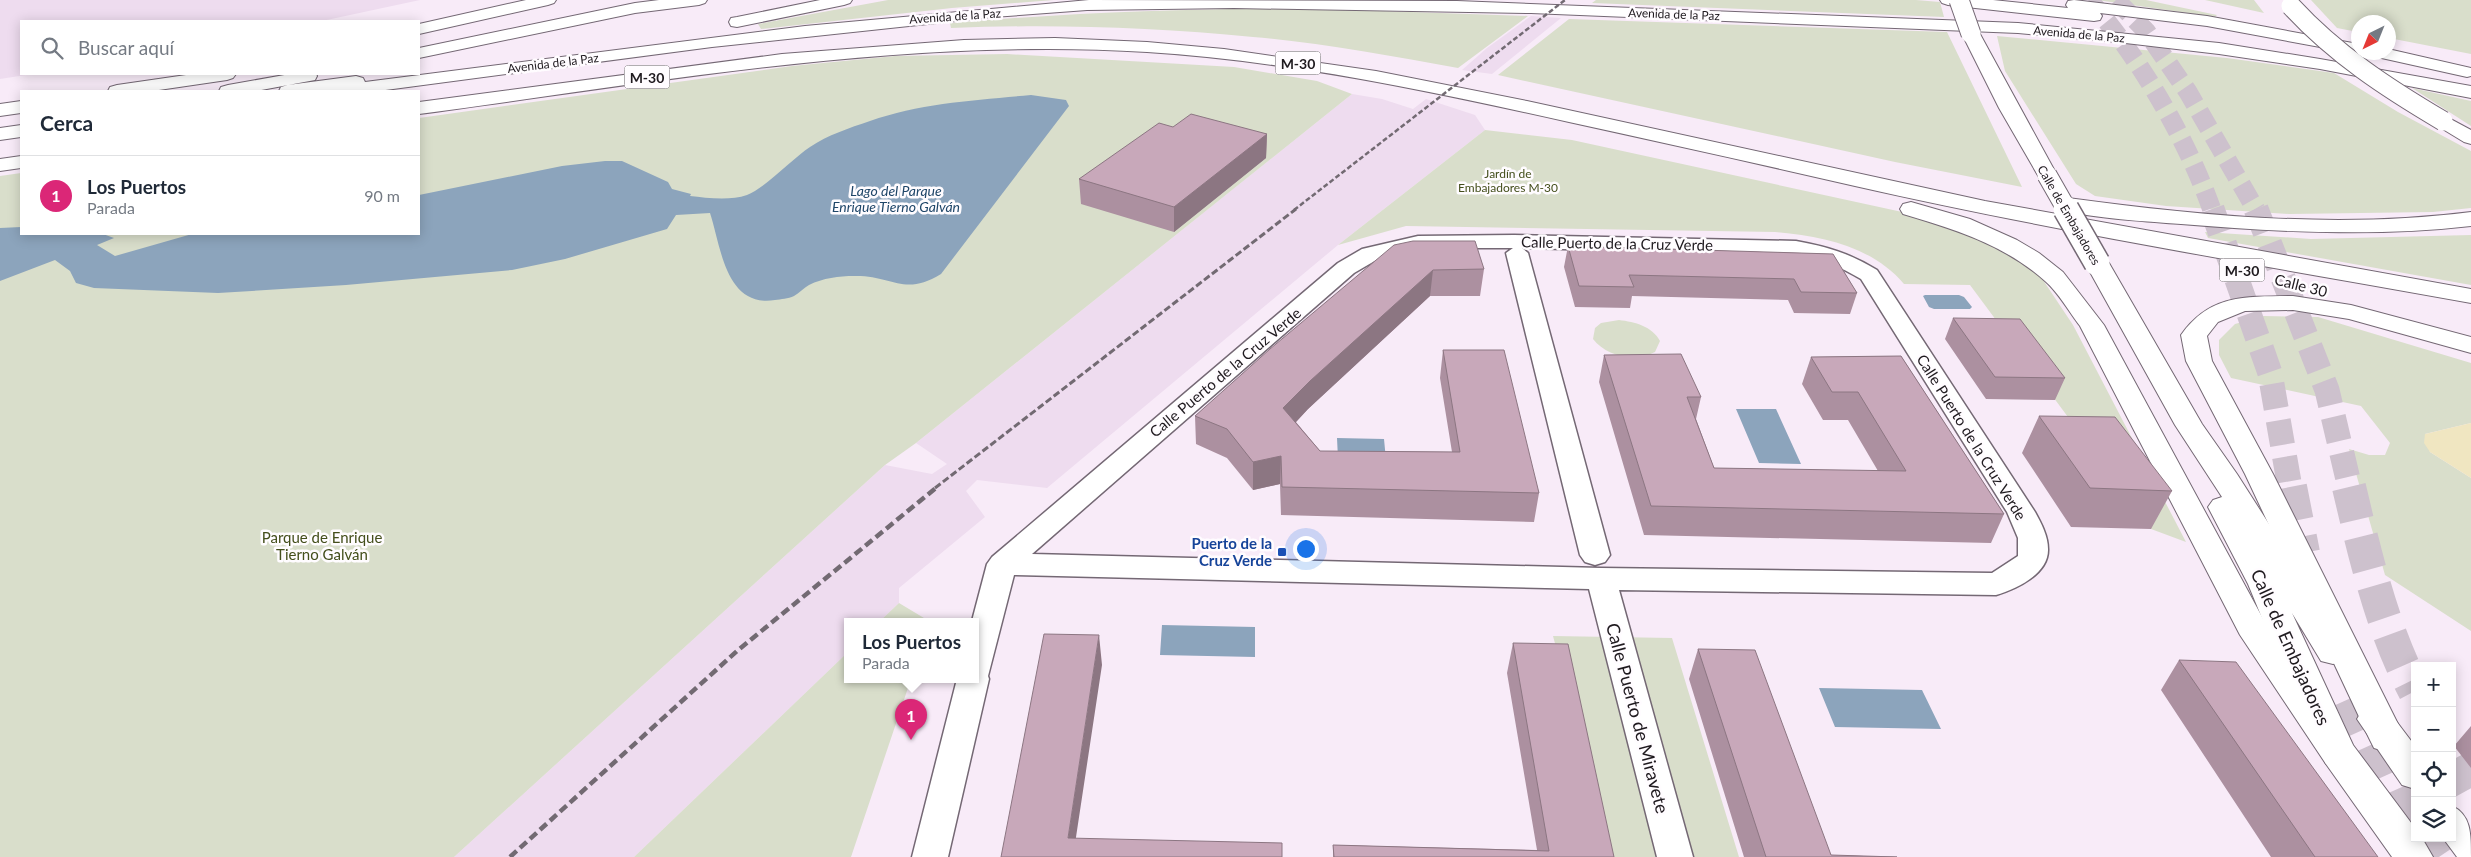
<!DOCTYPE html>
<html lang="es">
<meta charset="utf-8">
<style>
body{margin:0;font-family:Lato,sans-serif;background:#f6f6f7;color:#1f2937}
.controls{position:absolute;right:15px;bottom:15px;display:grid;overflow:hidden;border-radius:0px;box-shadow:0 2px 12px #0003}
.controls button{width:45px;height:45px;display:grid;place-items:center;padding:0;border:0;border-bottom:1px solid #e0e1e3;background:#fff;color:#1f2937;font:25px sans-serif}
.compass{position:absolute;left:2351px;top:15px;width:45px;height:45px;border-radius:50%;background:#fff;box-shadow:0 2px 12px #0003;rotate:223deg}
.you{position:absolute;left:1305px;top:548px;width:18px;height:18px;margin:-12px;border:4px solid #fff;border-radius:50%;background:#1a73e8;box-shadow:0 0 0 8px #1a73e833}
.badge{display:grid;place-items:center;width:32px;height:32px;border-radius:50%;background:#db2777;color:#fff;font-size:16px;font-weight:700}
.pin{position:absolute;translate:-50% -41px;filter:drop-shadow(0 1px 2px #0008)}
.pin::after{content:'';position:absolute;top:26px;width:18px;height:15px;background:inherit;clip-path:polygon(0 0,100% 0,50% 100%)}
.popup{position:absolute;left:844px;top:618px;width:135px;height:65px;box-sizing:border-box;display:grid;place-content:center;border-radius:0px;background:#fff;filter:drop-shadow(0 1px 4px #0005);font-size:16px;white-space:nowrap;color:#747a83}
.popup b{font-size:19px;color:#1f2937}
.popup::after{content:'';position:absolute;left:50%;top:100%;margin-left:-10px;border:10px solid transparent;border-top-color:#fff}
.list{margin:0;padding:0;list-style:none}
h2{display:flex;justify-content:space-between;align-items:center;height:65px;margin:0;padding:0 20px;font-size:21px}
h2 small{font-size:16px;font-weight:400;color:#747a83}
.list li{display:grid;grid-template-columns:32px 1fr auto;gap:15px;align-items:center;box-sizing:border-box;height:80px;padding:0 20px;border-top:1px solid #e0e1e3}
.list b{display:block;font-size:19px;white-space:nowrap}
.list p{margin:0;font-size:16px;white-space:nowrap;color:#747a83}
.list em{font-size:16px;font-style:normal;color:#747a83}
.icon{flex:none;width:28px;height:28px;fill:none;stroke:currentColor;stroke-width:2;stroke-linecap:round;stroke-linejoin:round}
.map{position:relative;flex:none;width:2471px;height:857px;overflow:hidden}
.search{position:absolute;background:#fff;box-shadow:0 2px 12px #0003;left:20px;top:20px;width:400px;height:55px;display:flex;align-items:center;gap:12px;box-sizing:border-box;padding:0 18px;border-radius:0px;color:#747a83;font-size:19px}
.panel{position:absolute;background:#fff;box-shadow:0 2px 12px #0003;left:20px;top:90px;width:400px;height:145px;border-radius:0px}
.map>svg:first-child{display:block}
.built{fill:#eedcef}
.green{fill:#d9decb}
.sand{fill:#f0e6c1}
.water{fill:#8ca4bc}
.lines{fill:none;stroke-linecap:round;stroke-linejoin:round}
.highway-tunnel-far2{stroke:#cdc1cd;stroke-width:19;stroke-dasharray:19 9;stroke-linecap:butt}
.highway-tunnel-far1{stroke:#cdc1cd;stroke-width:25;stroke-dasharray:25 12;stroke-linecap:butt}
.highway-tunnel{stroke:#cdc1cd;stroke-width:34;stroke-dasharray:34 17;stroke-linecap:butt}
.street-casing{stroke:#746874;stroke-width:3}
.secondary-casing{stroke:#746874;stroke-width:2}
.highway-casing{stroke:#746874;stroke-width:2}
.street{fill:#fff;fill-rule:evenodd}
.secondary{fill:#fff;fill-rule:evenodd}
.highway{fill:#fff;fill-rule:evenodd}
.rail-far2{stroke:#726a72;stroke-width:2.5;stroke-dasharray:5 2.5;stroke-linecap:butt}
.rail-far1{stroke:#726a72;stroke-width:3;stroke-dasharray:7 3;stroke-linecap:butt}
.rail{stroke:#726a72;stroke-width:4.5;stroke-dasharray:9 4.5;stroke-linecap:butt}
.secondary-bridge-far1-casing{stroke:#746874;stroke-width:21;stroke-linecap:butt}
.secondary-bridge-casing{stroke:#746874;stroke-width:28;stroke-linecap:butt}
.highway-bridge-casing{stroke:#746874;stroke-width:21;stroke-linecap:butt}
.secondary-bridge-far1{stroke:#fff;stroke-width:19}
.secondary-bridge{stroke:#fff;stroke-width:25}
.highway-bridge{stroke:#fff;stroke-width:19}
.wall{fill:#ac90a0}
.shaded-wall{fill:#8c7682}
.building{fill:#c8a8ba;stroke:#8c7682}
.transit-dot{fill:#1a4fb4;stroke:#fffcff;stroke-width:2}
.labels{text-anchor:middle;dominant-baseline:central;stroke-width:5;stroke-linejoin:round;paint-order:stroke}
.far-street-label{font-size:12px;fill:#1f1a1f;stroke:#fffcff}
.far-park-label{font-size:12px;fill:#444f1c;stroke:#fffcff}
.shield{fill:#fffcff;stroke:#625e62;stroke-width:1}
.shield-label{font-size:14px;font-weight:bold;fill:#1f1a1f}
.far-water-label{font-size:14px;font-style:italic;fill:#1e4568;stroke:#fffcff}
.street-label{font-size:15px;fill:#1f1a1f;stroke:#fffcff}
.park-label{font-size:15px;fill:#444f1c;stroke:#fffcff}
.transit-label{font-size:15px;font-weight:bold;fill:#164399;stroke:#fffcff;text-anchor:end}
.near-street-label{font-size:18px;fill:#1f1a1f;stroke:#fffcff}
</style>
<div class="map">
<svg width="2471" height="857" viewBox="0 0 2471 857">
<rect width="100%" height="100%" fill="#f8ebf8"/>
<!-- built -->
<path class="built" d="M0,0H420L322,21H21V74H32L0,79Z
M1531,16L1561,18L1492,74L1462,70L1487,48Z
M1352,94L1382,99L1413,109L1426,99L1475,115L1485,130L1338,245L1047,488L977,480L966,491L985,517L899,588V603L880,621H847V653L634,857H454L885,465L932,474L947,464L916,443Z"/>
<!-- green -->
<path class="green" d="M888,0H1054L952,8L761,29L758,24Z
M1596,0H1916L1940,2L1944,17L1592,3Z
M2097,0H2146L2217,15L2215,17Z
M2205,0H2254L2264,13Z
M2311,0H2471V54L2389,38L2388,22H2358V32L2337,28Z
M1298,8L1528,16L1458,68C1390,56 1322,43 1253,37C1152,27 1051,24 951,28L950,23C1066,13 1181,9 1298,8Z
M1569,19L1947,32L2022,187L1895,162L1498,75Z
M1997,36L2227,58L2334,73L2398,112L2471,151V208L2433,212L2289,214L2166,206L2095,196L2076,184L2005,71Z
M1007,54L1234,67L1317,81L1352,94L916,443L885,465L454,857H0V176L21,173V234H419V118L792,66L895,56Z
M2412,88L2471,101V126Z
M1485,130L1572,140L1916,215L1999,247L2023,262L2043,280L2073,325L2186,542L2151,529L1970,285L1904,284C1872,246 1821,236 1775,232L1406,226L1338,245Z
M2205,232L2311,239L2471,235V285L2208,238Z
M2264,316L2318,317L2471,363V423L2425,434L2430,452L2471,478V631L2385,575L2349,449L2369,455H2385L2390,443L2361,406L2231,378L2219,355V340L2235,324Z
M1619,320C1635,322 1652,326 1660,341L1655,352C1635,362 1607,357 1593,339L1595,328L1601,323Z
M899,603L929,621H880Z
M1553,636L1672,638L1739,857H1612Z
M847,653V679H911L851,857H634Z"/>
<!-- sand -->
<path class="sand" d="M2471,423V478L2430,452L2424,443L2425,434Z"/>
<!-- water -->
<path class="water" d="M1031,95L1066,100L1069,106L941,274C904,297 892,275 854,276C839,276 823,278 809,285C804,288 799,293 794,296C788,299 781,299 775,300C725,308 721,246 710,213L676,215L667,229L565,259L512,270L346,285L218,293L94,288L76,283L70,271L55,260L0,281V228L21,227V234H103L114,238L97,245L115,256L192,234H419V195L562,166L605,161H622L668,182L672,189L691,194L690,196C707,198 730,201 747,195C764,189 793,158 810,147C828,135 849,128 870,121C921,103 977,100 1031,95Z
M1925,295H1959L1964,297L1972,307L1970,309H1934L1929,307L1923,296Z
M1736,409H1776L1801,464L1759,463Z
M1337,438L1384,439L1386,460L1338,459Z
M1162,625L1255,627V657L1160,655Z
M1819,688L1922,690L1941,729L1835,727Z"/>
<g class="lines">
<!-- highway-tunnel-far2 -->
<path class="highway-tunnel-far2" d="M2089,0C2140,58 2186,137 2212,210
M2116,0L2146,31L2188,92L2256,210"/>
<!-- highway-tunnel-far1 -->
<path class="highway-tunnel-far1" d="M2212,209L2270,373L2290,488
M2256,209L2327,390L2350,488"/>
<!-- highway-tunnel -->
<path class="highway-tunnel" d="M2290,487L2303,553
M2349,487C2365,555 2382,629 2415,691
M2351,698L2394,794L2415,823
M2452,760L2471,795
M2426,838L2439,857"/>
<defs>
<path id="street" d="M1514,235L1796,241C1828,247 1849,253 1877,270L2035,512C2041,523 2048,536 2048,549C2049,574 2016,589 1996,595L1619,590L1693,857H1657L1589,589L1014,575L988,676L989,679L948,857H912L957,679H975V621H972L987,564L992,557L1338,263L1362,249L1418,236ZM1418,248H1513L1506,253L1580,555L1585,562L1595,565L1605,562L1610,555L1528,253L1522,248L1796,255C1821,259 1839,266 1861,279L2007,512L2018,538V556L1992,573L1601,568L1032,554L1354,273L1378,259Z"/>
<path id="secondary" d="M1971,29L1977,30L1980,34L2057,175L2054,179L2047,181L2040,179L1999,108L1962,34L1965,30Z
M2097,256L2105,258L2109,263L2202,424L2237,474L2345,643L2350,652L2345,661L2333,664L2321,661L2292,613L2353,745L2415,828V838H2422L2433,857H2392L2326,764L2285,674L2248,584L2208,507L2213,500L2222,497L2175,425L2085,263L2089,258Z
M2375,705L2387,709L2415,746V789L2402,785L2357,719L2363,709Z
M2452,806C2471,815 2471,833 2471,857H2457L2443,838H2452Z"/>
<path id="highway" d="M526,0H556L554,3L548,5L419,34V24Z
M659,0H707L705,3L699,5L635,13L419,58V48L635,3Z
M820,0H852L850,3L844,5L737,27L731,26L729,22L731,18L737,17Z
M1089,0L1457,1L2018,23L2219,43L2320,59L2471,86V98L2320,69L2219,54L2117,42L2018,33L1531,13L1234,8L1087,10L993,17L712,47L378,91H279L281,87L288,85L356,76L363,78L365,82L805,26Z
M1940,0H1993L2068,8L2066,5L2068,1L2074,0L2207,16L2358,44V52H2364L2358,54L2207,26L2100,13L2102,16L2100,20L2094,21L1948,5L1942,3Z
M1055,38L1147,42L1224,49L1376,71L1527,101L1985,201L2471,289V303C2265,266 2059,232 1855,186C1760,164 1664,143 1569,122C1430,91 1289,61 1147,52C902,37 660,82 419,114V102L782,54L964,40Z
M2388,49L2471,68V76L2467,77L2377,57L2368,52H2388Z
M193,74H236L233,78L227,80L152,91H108L110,87L117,85Z
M290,74H316L317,76L315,80L256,91H219L221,87L228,85Z
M21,101V113L0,116V104Z
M2443,115L2471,130V144L2464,142L2436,125L2433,121L2436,117Z
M21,125V137L0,140V128Z
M21,156V168L0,171V159Z
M2068,198C2200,216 2338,229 2471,212V226C2376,237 2277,232 2181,224C2142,221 2099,219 2060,210L2057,205L2060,200Z
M1911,202L1970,219L2017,240L2039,253L2063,272L2104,325L2268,628L2352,744L2357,754L2352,764L2339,768L2326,764L2240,635L2080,326C2069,312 2059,293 2045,281C2005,245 1954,229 1903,214L1900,209L1903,204Z
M2293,296L2351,305L2471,337V353L2349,319L2293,310L2245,311L2218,322L2207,336L2212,361L2273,474L2405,738L2400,748L2387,752L2374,748L2369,738L2245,474L2186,361L2181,335C2211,293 2247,297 2293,296Z"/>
</defs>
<!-- street casing -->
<use href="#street" class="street-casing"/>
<!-- secondary casing -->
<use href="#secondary" class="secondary-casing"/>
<!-- highway casing -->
<use href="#highway" class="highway-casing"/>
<!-- street -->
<use href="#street" class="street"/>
<!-- secondary -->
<use href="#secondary" class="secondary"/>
<!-- highway -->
<use href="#highway" class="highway"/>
<!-- rail-far2 -->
<path class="rail-far2" d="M1294,210L1565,0"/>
<!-- rail-far1 -->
<path class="rail-far1" d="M935,488L1296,209"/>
<!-- rail -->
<path class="rail" d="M510,857L737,651L937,487"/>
<defs>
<path id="secondary-bridge-far1" d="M1959,0L1971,34
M2047,175L2067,210"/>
<path id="secondary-bridge" d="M2066,209L2097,263"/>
<path id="highway-bridge" d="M2291,6C2335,54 2387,88 2443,121"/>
</defs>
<!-- secondary-bridge-far1 casing -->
<use href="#secondary-bridge-far1" class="secondary-bridge-far1-casing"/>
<!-- secondary-bridge casing -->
<use href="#secondary-bridge" class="secondary-bridge-casing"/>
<!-- highway-bridge casing -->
<use href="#highway-bridge" class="highway-bridge-casing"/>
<!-- secondary-bridge-far1 -->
<use href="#secondary-bridge-far1" class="secondary-bridge-far1"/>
<!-- secondary-bridge -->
<use href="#secondary-bridge" class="secondary-bridge"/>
<!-- highway-bridge -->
<use href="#highway-bridge" class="highway-bridge"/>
</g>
<!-- wall -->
<path class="wall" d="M1173,127L1267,134L1266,158L1174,232L1081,204L1079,179Z
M1413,241L1484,269L1480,296H1430L1308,409L1296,422L1320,451L1452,452L1440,378L1443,350L1539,493L1534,522L1281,515L1280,484L1253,490L1227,458L1196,444L1195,416Z
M1568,246L1833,254L1857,293L1850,314L1794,313L1788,300L1632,296L1630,308L1575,307L1564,267Z
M1953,318L2065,378L2055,400L1986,399L1945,339Z
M1604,355L1701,397L1696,419L1714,468L1878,471L1848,420H1823L1802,384L1811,357L1901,356L2004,514L1991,543L1644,535L1599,382Z
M2039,416L2172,491L2151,529L2071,527L2022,453Z
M1513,643L1614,857H1333V845L1537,850L1507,673Z
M1698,649L1831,855L1897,857H1744L1689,679Z
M2179,660L2378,857H2271L2161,690Z
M2471,726V768L2454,746Z"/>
<!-- shaded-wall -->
<path class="shaded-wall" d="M1267,134L1266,158L1174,232V207Z
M1433,270L1430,296L1308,409L1283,436V408L1310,381Z
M1281,456L1280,484L1253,490V462Z
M1099,635L1102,665L1073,857L1068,838Z"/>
<!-- building -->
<path class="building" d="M1191,114L1267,134L1174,207L1079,179L1159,123L1173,127Z
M1413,241H1475L1484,269L1433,270L1310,381L1283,408L1320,451L1460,452L1443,350H1504L1539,493L1282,487L1281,456L1253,462L1227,429L1195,416L1270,349L1394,245Z
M1568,246L1833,254L1857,293L1801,292L1794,279L1629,275L1634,287L1579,286Z
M1953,318L2020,319L2065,378L1995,377Z
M1681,354L1701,397H1687L1714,468L1906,471L1858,392H1832L1811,357L1901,356L2004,514L1651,506L1604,355Z
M2039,416L2115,417L2172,491L2090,488Z
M1044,634L1099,635L1068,838L1282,843V857H1001Z
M1513,643L1568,644L1614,857H1334L1333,845L1549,851Z
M1698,649L1755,650L1831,855L1897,857H1766Z
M2179,660L2236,662L2378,857H2315Z"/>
<!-- markers -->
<rect class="transit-dot" x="1277" y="547" width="10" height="10" rx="2.5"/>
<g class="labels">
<!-- far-street labels -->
<g class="far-street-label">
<text transform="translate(1674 14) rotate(2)">Avenida de la Paz</text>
<text transform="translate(955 16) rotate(-4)">Avenida de la Paz</text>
<text transform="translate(2079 34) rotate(5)">Avenida de la Paz</text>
<text transform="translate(553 63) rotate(-7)">Avenida de la Paz</text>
<text transform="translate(2069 215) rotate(60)">Calle de Embajadores</text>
</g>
<!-- far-park labels -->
<g class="far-park-label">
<text x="1508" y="173">Jardín de<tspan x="1508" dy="14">Embajadores M-30</tspan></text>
</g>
<!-- shield labels -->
<g class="shield">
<rect x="1275.5" y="51.5" width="45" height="23" rx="4"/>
<rect x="624.5" y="65.5" width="45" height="23" rx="4"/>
<rect x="2219.5" y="258.5" width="45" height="23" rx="4"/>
</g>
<g class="shield-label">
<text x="1298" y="63">M-30</text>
<text x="647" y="77">M-30</text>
<text x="2242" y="270">M-30</text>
</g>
<!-- far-water labels -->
<g class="far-water-label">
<text x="896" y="190">Lago del Parque<tspan x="896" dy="16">Enrique Tierno Galván</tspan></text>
</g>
<!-- street labels -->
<g class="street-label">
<text transform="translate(1617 243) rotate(1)">Calle Puerto de la Cruz Verde</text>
<text transform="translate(2301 285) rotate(14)">Calle 30</text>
<text transform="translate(1225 372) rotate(-40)">Calle Puerto de la Cruz Verde</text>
<text transform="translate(1972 437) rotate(58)">Calle Puerto de la Cruz Verde</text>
</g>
<!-- park labels -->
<g class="park-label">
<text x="322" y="537">Parque de Enrique<tspan x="322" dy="17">Tierno Galván</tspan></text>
</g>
<!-- transit labels -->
<g class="transit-label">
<text x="1272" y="543">Puerto de la<tspan x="1272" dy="17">Cruz Verde</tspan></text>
</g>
<!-- near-street labels -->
<g class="near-street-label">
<text transform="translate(2291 647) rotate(66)">Calle de Embajadores</text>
<text transform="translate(1638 718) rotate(75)">Calle Puerto de Miravete</text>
</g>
</g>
</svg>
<div class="controls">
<button>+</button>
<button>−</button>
<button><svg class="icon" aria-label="locate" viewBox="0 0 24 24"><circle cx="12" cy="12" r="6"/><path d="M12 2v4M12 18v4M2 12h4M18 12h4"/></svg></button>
<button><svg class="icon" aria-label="layers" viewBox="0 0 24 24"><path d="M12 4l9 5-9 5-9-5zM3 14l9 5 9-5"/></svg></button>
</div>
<svg class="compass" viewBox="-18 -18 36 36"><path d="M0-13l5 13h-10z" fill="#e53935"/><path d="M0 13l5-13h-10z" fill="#747a83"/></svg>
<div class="you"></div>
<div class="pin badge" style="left:911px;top:740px">1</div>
<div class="popup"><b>Los Puertos</b>Parada</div>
<div class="search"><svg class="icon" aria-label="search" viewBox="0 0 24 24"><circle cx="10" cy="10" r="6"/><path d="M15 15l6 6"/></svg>Buscar aquí</div>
<section class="panel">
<h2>Cerca<small></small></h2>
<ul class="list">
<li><span class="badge">1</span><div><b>Los Puertos</b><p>Parada</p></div><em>90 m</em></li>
</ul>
</section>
</div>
